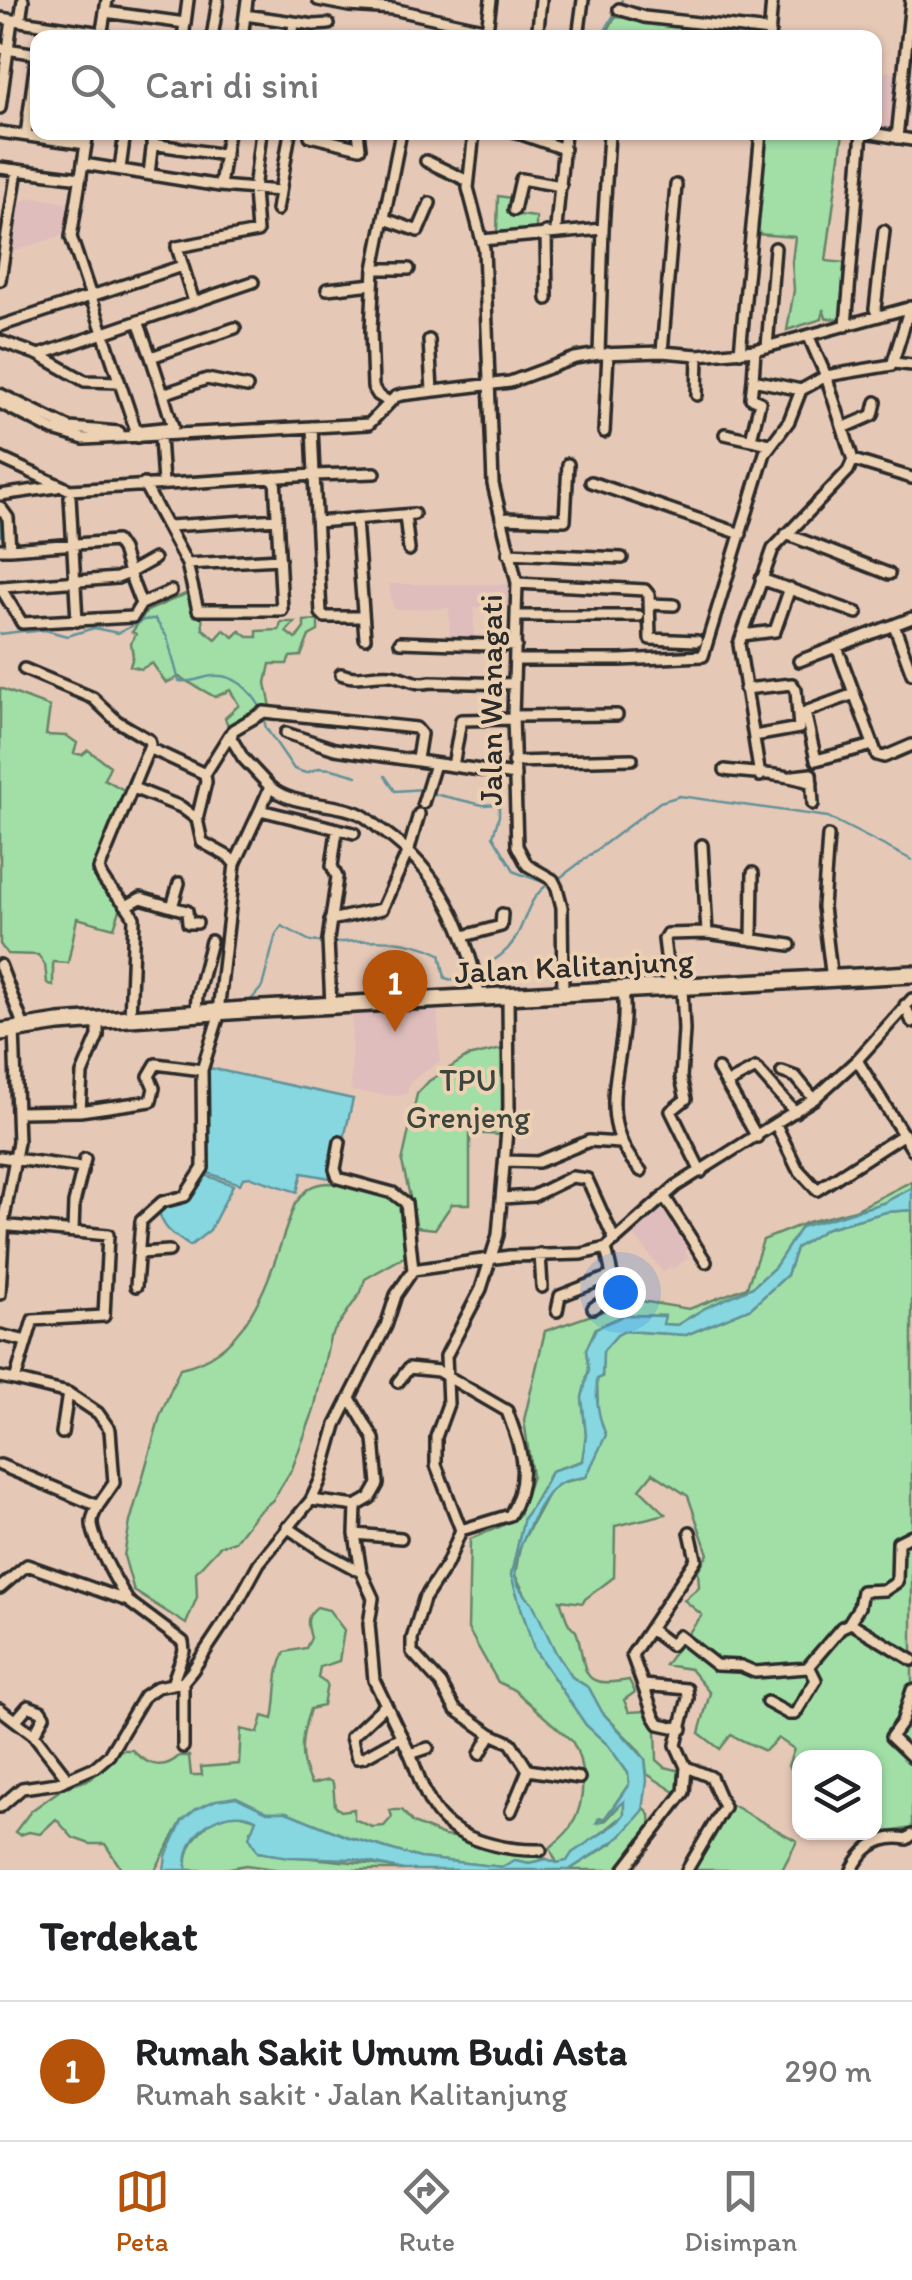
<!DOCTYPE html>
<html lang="id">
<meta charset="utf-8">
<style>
body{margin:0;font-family:Itim,sans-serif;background:#f6f6f6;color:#202124}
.controls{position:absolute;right:30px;bottom:30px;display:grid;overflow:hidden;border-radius:20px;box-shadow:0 2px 8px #0004}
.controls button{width:90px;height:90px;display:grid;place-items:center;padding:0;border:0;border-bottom:2px solid #e0e0e0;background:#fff;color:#202124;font:50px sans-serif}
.you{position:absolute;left:620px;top:1292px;width:35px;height:35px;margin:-25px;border:8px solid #fff;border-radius:50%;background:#1a73e8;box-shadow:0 0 0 15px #1a73e833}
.badge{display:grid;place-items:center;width:65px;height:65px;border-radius:50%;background:#b45309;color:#fff;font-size:32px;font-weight:700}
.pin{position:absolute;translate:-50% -82px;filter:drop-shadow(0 2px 5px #0008)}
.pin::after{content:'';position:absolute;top:52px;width:35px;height:30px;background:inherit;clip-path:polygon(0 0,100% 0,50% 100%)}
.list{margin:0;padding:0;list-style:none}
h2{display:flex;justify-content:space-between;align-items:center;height:130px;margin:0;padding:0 40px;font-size:42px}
h2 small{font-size:32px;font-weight:400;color:#757577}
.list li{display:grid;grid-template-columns:65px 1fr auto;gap:30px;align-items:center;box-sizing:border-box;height:140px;padding:0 40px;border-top:2px solid #e0e0e0}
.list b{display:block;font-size:38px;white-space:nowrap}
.list p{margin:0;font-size:32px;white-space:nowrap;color:#757577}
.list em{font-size:32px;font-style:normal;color:#757577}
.icon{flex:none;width:55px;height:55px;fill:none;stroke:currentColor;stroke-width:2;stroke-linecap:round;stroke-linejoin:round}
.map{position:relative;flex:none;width:912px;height:1870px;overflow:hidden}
.search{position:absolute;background:#fff;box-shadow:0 2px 8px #0004;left:30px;right:30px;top:30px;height:110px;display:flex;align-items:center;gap:25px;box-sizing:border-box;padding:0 35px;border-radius:20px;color:#757577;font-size:38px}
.sheet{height:270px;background:#fff}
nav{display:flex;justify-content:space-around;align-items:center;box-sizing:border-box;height:140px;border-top:2px solid #e0e0e0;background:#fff;font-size:28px;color:#757577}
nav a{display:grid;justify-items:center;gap:5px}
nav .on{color:#b45309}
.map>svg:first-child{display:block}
.built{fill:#dfbdbc}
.green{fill:#a1dfa7;stroke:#668569;stroke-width:2.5}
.water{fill:#86d7e0;stroke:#629298;stroke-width:2.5}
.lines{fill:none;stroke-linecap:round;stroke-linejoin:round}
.stream{stroke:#629298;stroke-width:2.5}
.street-casing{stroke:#2b2b2b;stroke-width:16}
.primary-casing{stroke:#2b2b2b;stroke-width:22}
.street{stroke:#ecd1b3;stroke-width:9}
.primary{stroke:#ecd1b3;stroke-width:15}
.labels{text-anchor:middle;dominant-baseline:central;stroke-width:8;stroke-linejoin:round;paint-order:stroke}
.street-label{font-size:32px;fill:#2b2b2b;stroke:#ecd1b3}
.park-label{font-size:32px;fill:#3d463e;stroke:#ecd1b3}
</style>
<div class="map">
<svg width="912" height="1870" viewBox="0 0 912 1870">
<rect width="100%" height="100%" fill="#e6c8b7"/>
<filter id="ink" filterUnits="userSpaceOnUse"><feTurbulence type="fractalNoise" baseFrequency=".01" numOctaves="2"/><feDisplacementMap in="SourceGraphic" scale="20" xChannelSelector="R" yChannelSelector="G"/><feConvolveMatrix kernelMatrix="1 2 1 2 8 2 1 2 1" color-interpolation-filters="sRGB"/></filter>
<g filter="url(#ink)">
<!-- built -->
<path class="built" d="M875,70L904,74L896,134L875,131Z
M37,197L73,205L71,229L66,234L9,253L15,203Z
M389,584H510V605L474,608V640H450L449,608L393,609Z
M437,1008L440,1061L410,1082L407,1094L394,1096L351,1091L352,1011Z
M663,1201L692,1245L685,1251L689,1257L673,1269L671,1266L663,1272L630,1230Z"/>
<!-- green -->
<path class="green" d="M615,17L767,32V38H604Z
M764,133H843L826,261L846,263L840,319L826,318L823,309L822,319L787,330L794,290L792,262L795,237L756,234Z
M498,196L511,198L509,209L512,214L536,217V231L497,233Z
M190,592L196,614L202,615L203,629L216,639L224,630L234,637L240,631L248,637H257V631L279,630L281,622H295L286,632L296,639L304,628V621L318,620V631L309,636L301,656L290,657L287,664H270L266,683L271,707L259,710L229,728L225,718L239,705L230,690L215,697L179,677L166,683L152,663L141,669L130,666L133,657L131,643L136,634L132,632L147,611Z
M0,688L50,707L46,735L67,736L77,743L74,753L82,755L88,750L110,766L104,779L124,790L92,874L122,904L114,928L77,918L68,963L53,962V986L47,983L45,965L38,955L7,954L0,944Z
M502,1049V1135L470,1133V1204H452L435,1229L417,1227L402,1162L417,1094L429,1081L467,1057Z
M912,1181V1188L883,1203L801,1227L775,1267L753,1287L705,1308L677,1325L662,1324L664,1316L625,1315L596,1328L586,1350L589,1369L582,1398L586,1435L582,1461L551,1471C548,1478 528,1514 524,1518L511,1575L534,1649L586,1725L608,1745L628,1773L629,1784L605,1818H600L597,1822L606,1820L624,1801V1815L567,1861L557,1863L550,1848C557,1841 567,1834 572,1825C586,1801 586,1764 572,1741L514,1690L498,1682L468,1629L470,1539L502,1526L519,1515L532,1476L524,1420L545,1331L635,1300L689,1309L747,1287L763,1240L808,1222L855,1210Z
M331,1183L391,1197L404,1208L409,1254L365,1279L361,1292L330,1337L314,1410L292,1469L273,1500L256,1514L235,1541L220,1546L196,1572L197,1597L186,1624L134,1591L124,1556L130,1522L160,1416L180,1368C255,1353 271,1267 294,1206C305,1189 311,1183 331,1183Z
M912,1210V1828L860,1837L800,1834L874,1832V1758H800L799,1777L788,1766L794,1749L778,1738L765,1751L731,1735L720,1749L699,1733L710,1693L690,1669L665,1665L702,1615L684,1600L699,1587L698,1570L708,1554L688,1496L653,1473L640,1489L666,1514L615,1526L614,1577L585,1599L583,1603L560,1600C563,1607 565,1618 569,1624C576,1635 574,1624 578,1637C587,1676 582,1688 629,1680L635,1692L624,1700L629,1712L646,1711L656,1730L657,1760L665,1767L681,1771L678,1794L647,1774L645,1759L636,1747L602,1712L589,1688L572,1677L556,1653L515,1575L520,1546L549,1492L560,1483L586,1477L605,1436L598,1416L597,1379L602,1377L603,1351L617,1335L625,1331L686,1335L751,1308L787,1275L796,1248L827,1228L886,1212Z
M317,1607L329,1610L344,1630L339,1661L320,1667L318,1678L327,1684L323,1706L310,1709C301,1736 297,1758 311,1784L328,1780L333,1783L335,1806L341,1811L354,1809V1819L372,1827L384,1826L392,1817L390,1810H402L413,1823L444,1836L464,1838L547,1859L529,1863L515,1860L502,1867L420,1858L348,1837L286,1812H267L236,1797L182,1821L155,1870H122L105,1844H90L73,1838L56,1819L40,1834L29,1832L20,1835L15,1832L31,1811L63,1788L91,1779L121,1750H132C146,1764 162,1772 179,1756H189L191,1775H202L201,1767L239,1764L241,1729L258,1733L263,1716L273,1719C278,1695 274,1674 285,1652L306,1648L311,1638C307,1624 305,1616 317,1607Z
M730,1804L797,1841L782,1870H693Z
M643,1806L650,1815L651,1829L620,1870H569L614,1842Z
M236,1813L256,1819V1825L250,1831L258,1852C307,1860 356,1859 404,1870H281L246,1865L219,1870H187C183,1842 210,1815 236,1813Z"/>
<!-- water -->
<path class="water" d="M205,1067L353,1099L343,1143H337L330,1178L302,1173L297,1192L251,1177L243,1178L240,1184L205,1172L209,1142Z
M202,1174L233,1185L210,1230L190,1246C172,1234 162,1229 158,1207L178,1201Z
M912,1188V1210L886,1212L827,1228L796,1248L787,1275L751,1308L686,1335L625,1331L617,1335L603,1351L602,1377L597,1379C596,1400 598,1416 606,1435L586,1477C572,1479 558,1481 549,1493C537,1508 512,1556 515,1575C516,1585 525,1597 532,1602L556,1653L572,1677L589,1688L602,1712L645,1759L647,1781L643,1811L620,1837L569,1870H404L353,1859L289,1857L258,1852L249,1837L256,1819C223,1803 181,1834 187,1870H164L166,1856L182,1821L196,1809L216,1800L236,1797L267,1812H286L348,1837L420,1858L502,1867L515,1860L529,1863L547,1859L557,1863L567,1861L572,1853L617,1823L624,1814V1801L599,1823L598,1819L606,1818L629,1784L628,1773L608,1745L586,1725L534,1649L511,1575L524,1517C529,1513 548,1480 551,1471L583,1461L586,1435L582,1398L589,1369L586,1350L596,1328L625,1315L665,1316L663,1324L677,1325L705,1308L753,1287L775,1267L801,1227L883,1203Z"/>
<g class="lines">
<!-- stream -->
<path class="stream" d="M534,20L536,6
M532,38L533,27
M601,38L622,0
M0,536V514
M0,598L14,618
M18,624L26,632L45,630L67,636L94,628L118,633L144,620L155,619L167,637L179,681C192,683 201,677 213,676C235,674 251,691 261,708
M0,634L23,631
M263,716L266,728L294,769L306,773L319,768L332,769L357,776
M385,776L395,791L424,789
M434,794L483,805L499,804V816L493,836L515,872L546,883
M557,880L660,802L680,796L828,817L912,860
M334,943C370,939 407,937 440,954L445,978L452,980L470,972
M487,964C532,941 516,905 550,883
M250,1001L262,987L276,934L282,926L310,941L326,943"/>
<defs>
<path id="street" d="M318,0L349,6L393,9L487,30
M619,9L644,17L770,31
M105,12L185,23
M245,15L314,25L329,24
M0,18L102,33
M20,21L23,0
M101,37L107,0
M183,38L188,0
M212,38L218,0
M242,38L247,0
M292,38L294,23
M486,38L491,0
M537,38L541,0
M578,38L583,0
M769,38L772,0
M0,48L38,54
M0,108L12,20
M0,132L86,144
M88,132L71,237L138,437
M474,132L468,188L484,249L493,484L517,583L513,716L517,846L527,865L553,880L557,888L562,907L563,994
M515,132L564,149
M866,132L912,140
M26,135L37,53
M310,136L360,148L358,132
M897,138L911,0
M152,144L225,155
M426,161L468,181
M84,164L220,186L280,191
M0,168L81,178
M120,169L125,132
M149,174L154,132
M220,186L228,132
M277,210L290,132
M514,210L521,179L561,186
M385,219L418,231L430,203
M556,228L565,132
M546,232L547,299
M482,240L603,229L609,135
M374,269H409
M0,280L17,170
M327,289L373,284
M194,302L177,247L257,232L254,190L261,132
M878,316L875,309L884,231
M138,321L151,357L235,328
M0,326L182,266
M846,326L862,132
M429,340L432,390
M0,341L39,355L85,381L119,382
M767,347L775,248
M755,350L753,380L801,390
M662,352L676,185
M740,352L761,132
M599,354L603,229
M39,355L253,282
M151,357L163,394L207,379L247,387
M894,363L912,365
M0,394L70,428L119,432
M697,395L698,355
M389,402L378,395L373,387L371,330L374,269L401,132
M0,403L53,430L84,439L369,424L395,397L401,395L510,382L575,358L599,354L662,352L698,355L755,350L912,307
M843,428L873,415L876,402
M134,431L173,427L163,394
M604,432L608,353
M725,434L770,444
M160,437L163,483
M751,439L760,402L751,398L753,380
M0,458L70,490L314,475L312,427
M853,460L912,478
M591,482L741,534
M144,484L187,564L198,610H282L275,477
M0,495L57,487
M70,497L77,621
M0,507L8,518L10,549H0
M405,515L409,550
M503,518L565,520L568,464
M356,520L365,638
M317,522L414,514
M169,526L277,519
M786,534L889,574
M10,549L116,541L122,550L129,573L154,559
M508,553L622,558
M187,564L280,559
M761,579L857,613
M517,583L645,590L649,595L650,639L697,641
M0,587L22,623L133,617L141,604
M2,587L117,578L129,573L141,604L171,591
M649,604L674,605
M516,616H639
M363,617H325L321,613L314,475L375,473
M894,625L912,674
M742,635L775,631L790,588
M400,642L516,646
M837,647L877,755L884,757L912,745
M516,660H621L703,656L765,453L789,421L801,390L826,376L892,365L910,307
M799,661L912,618
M24,669L93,698L117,721L149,740L150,745L99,869C104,889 126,898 134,918L130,1018
M341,674C358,681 373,673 391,675C405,677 416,686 430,682L514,684
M745,689L792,684L796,690L799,728L754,736
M854,694L805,712L816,760L873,745
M513,716L617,715
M286,733L335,749L515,775
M149,748L205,774L206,782L197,819L202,842L229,857L235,864L218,1012
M513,762L632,759
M453,766L461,720L513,719
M725,770C754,774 784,773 812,783
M205,774L230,734
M760,776L739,644L773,549L848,471L853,460L826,376L809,337
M794,776L811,774L813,804
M270,787C293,807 330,801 358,813C367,816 374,825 383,831C441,872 467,930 480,999
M133,788L181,807L197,819
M423,803L435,764
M354,833L260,810L270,787L243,758L231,738L233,730L264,712L416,728L421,734L417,759
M828,836L823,907L832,980
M702,845L707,933
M235,864L260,810
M128,905L141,898L172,907L179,883
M172,907L187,911L188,923H197
M330,920L382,909L409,849L419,814
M464,936L501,926L502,914
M752,940L753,873
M0,965L24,1027
M682,988L684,1030L681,1078L686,1099L671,1111L701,1172
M670,989L664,939L667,934L707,933L790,945
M623,991C632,1055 587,1114 641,1171
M508,997L509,1107L498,1235L481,1289L446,1356L448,1404L436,1437V1465L461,1530L447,1564L424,1599L412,1639V1652L441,1684L455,1709L491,1734L511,1743L528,1770L579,1778
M905,1005L912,1022
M331,1006L328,940L337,877L332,866L337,831
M196,1013L197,996L211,941
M857,1060L912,1149
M718,1069L757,1137
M782,1072L796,1077L814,1099
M726,1084L756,1068L795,1112
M80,1111L82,1074L98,1036V1020
M19,1112L80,1111L151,1101L154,1088L149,1076L156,1064L202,1070L220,1012
M776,1125L797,1168L817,1190L904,1134
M340,1142L335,1169L338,1178L393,1193L406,1203L413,1270
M0,1157L83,1168
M506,1161L538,1162L589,1141L620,1143
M664,1196L706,1262
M502,1198L533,1196L572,1177L587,1179L615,1241
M0,1225L108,1235L104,1316L33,1320L15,1380L68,1393L62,1433
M73,1231L74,1203L85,1159
M140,1253L169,1251
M540,1254L542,1287
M136,1286L141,1221L162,1202L185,1196L203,1168L202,1070
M0,1294L4,1218L18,1142L14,1029
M593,1308C621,1290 612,1278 606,1248
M557,1311L560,1296L611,1276
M0,1335L26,1341
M0,1377L15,1380
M398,1382L409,1368L438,1371L507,1411C521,1449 532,1477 510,1515L461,1530
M68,1393L98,1413L110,1430L114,1483L98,1506
M0,1465L98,1506C96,1511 92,1516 92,1522C91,1538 119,1586 128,1601
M311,1500L356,1506L370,1498L378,1484L374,1439L350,1398
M356,1506L355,1534L361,1572L373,1598L369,1624L374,1680L410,1754L428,1748
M287,1527L324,1552L361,1572
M355,1534L401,1538
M0,1588L27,1565L128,1601L183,1642L184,1651L172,1684
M849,1623L859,1607L862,1591L885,1590L897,1582L898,1542L912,1535
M651,1630L671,1645L679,1636L716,1665L741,1666L755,1672L807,1668L842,1627L851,1623L912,1660
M183,1682V1747
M912,1690L902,1722L891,1737L912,1757
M767,1702L789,1714H795L816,1680L809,1666
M386,1704L351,1737L357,1758L364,1757L402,1736
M0,1709L34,1735L68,1779
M16,1720L28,1706L41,1711L44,1716L34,1735
M682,1729L659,1724L654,1716L632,1655L696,1559L690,1532
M410,1754C418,1773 424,1796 437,1813C458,1841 507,1851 541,1850
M480,1754L491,1734
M686,1767L711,1777L724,1807L687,1870
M0,1807L22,1788L58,1783L95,1767L109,1755L144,1696L157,1687L183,1682L192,1671L236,1605L259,1563L311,1500L320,1481L336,1425L386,1326L396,1295L413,1270L510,1256L582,1254L606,1248L676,1186L814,1099L857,1060L912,999
M511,1811L528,1770
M624,1870L684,1792L686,1767L676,1745L688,1698L687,1689L644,1685
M852,1870C863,1848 880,1834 907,1839L912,1835"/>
<path id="primary" d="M0,1032L59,1023L244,1010L912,974"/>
</defs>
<!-- street casing -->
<use href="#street" class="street-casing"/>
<!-- primary casing -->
<use href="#primary" class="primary-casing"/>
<!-- street -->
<use href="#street" class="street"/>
<!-- primary -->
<use href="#primary" class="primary"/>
</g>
</g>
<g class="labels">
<!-- street labels -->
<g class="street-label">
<text transform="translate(491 700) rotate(-90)">Jalan Wanagati</text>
<text transform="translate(574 966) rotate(-3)">Jalan Kalitanjung</text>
</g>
<!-- park labels -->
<g class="park-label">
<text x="468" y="1080">TPU<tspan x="468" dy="37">Grenjeng</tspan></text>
</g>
</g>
</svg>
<div class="controls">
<button><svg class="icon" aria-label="layers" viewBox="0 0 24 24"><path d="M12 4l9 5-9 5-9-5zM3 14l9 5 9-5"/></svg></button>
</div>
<div class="you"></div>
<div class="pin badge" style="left:395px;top:1032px">1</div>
<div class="search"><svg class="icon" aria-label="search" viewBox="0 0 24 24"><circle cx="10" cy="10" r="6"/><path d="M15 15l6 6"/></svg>Cari di sini</div>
</div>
<section class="sheet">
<h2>Terdekat<small></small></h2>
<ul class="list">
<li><span class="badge">1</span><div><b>Rumah Sakit Umum Budi Asta</b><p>Rumah sakit · Jalan Kalitanjung</p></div><em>290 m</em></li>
</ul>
</section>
<nav>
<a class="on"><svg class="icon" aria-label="map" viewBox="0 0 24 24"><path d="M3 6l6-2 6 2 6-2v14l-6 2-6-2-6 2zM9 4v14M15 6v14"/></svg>Peta</a>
<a><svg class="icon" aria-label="directions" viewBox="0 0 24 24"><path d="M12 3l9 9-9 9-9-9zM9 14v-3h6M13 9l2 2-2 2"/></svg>Rute</a>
<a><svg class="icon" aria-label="saved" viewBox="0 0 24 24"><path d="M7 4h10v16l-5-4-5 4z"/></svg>Disimpan</a>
</nav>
